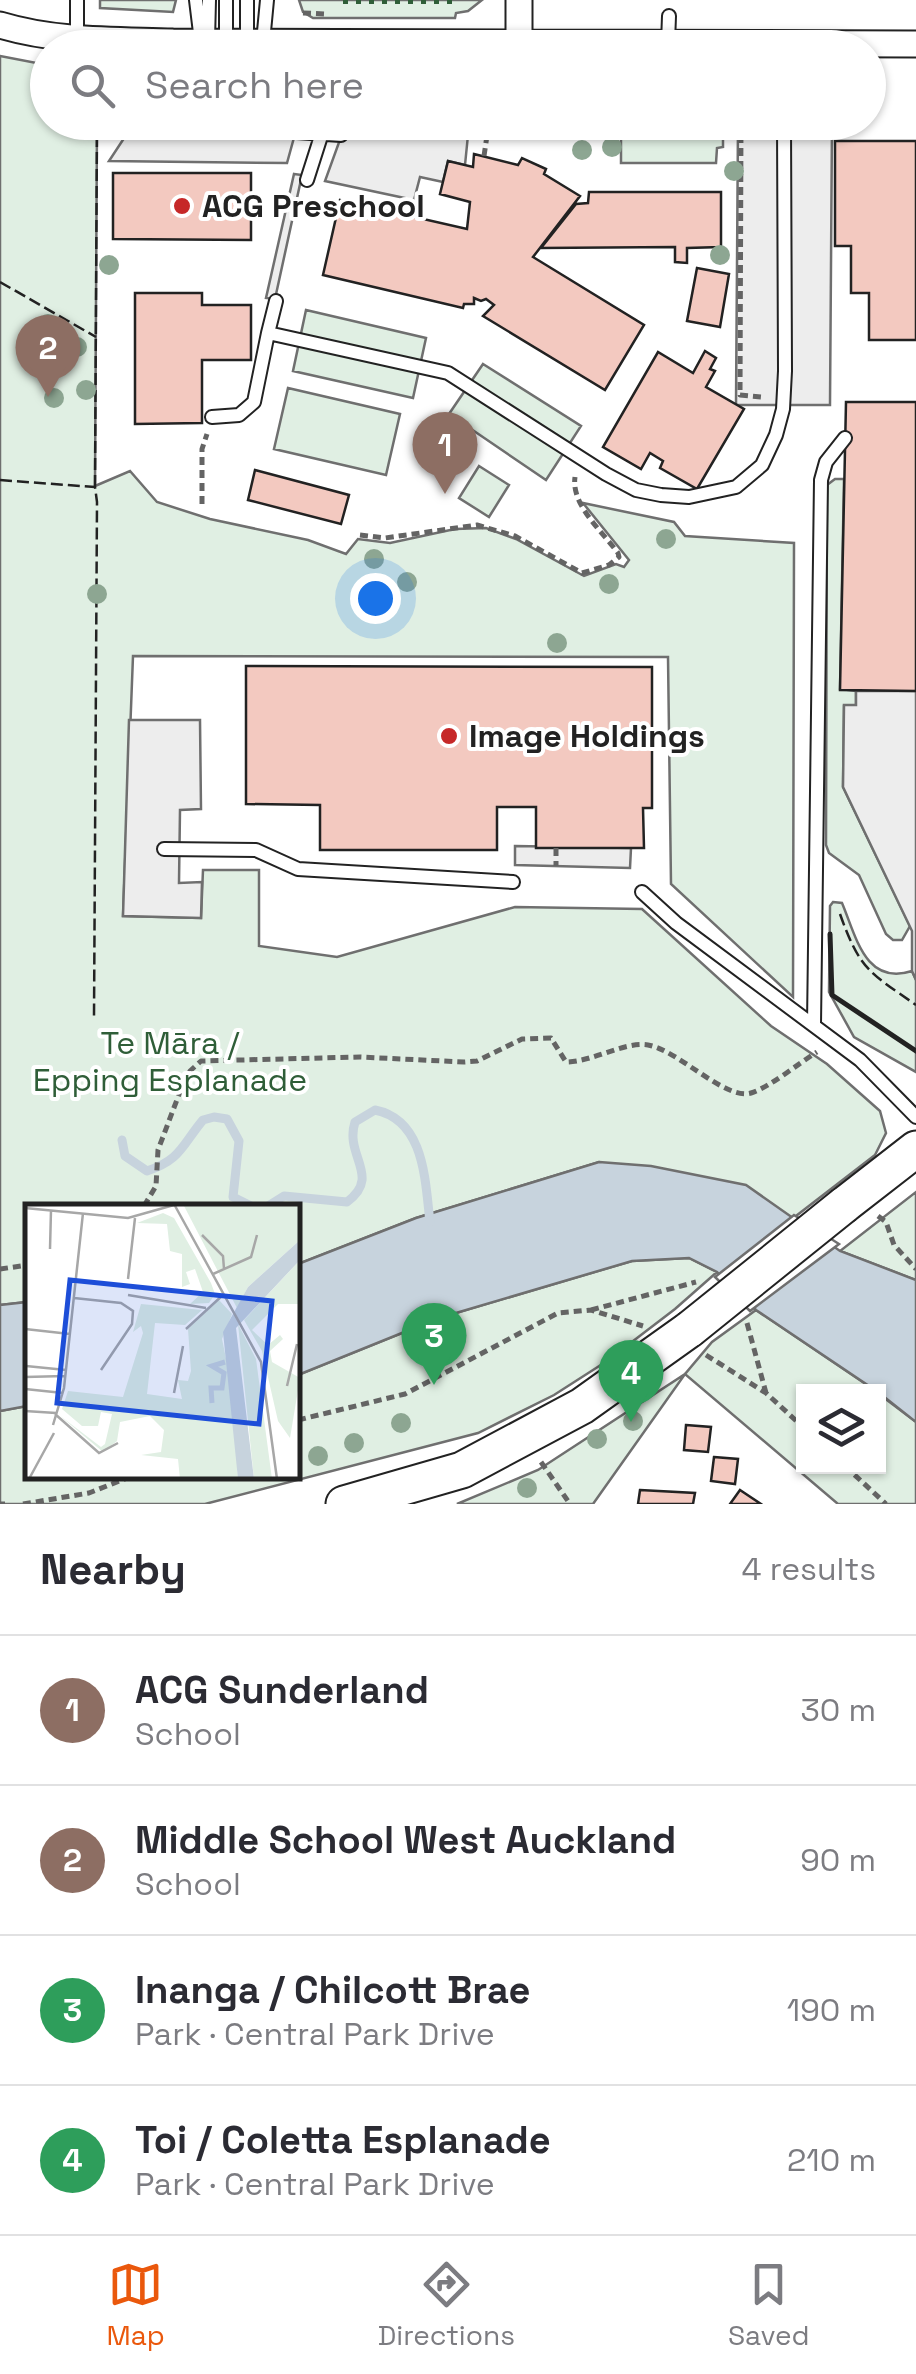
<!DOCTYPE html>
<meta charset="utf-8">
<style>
body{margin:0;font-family:"Space Grotesk",sans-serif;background:#f7f7f7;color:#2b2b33}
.controls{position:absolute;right:30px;bottom:30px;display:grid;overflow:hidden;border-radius:0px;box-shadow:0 2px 8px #0004}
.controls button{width:90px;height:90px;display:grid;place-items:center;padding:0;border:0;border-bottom:2px solid #e1e1e2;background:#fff;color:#2b2b33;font:50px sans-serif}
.you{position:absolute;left:375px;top:598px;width:35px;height:35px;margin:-25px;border:8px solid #fff;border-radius:50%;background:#1a73e8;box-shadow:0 0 0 15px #1a73e833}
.badge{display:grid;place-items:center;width:65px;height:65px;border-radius:50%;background:#ea580c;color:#fff;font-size:32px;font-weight:700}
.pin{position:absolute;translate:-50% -82px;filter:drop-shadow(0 2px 5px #0008)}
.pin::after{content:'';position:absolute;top:52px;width:35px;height:30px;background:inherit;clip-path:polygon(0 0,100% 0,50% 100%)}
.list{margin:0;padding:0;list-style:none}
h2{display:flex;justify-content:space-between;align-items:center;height:130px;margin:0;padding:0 40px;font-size:42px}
h2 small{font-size:32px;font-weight:400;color:#7c7c81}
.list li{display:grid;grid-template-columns:65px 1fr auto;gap:30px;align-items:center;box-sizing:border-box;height:150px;padding:0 40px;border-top:2px solid #e1e1e2}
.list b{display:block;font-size:38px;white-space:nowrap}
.list p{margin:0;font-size:32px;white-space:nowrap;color:#7c7c81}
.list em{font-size:32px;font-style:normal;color:#7c7c81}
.icon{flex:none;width:55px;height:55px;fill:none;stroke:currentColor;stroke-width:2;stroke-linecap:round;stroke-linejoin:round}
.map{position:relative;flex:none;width:916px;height:1504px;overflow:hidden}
.search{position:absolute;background:#fff;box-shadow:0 2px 8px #0004;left:30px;right:30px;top:30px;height:110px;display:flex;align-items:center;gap:25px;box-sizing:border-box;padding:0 35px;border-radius:55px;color:#7c7c81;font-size:38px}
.sheet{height:730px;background:#fff}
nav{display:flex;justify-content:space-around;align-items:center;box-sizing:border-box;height:140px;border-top:2px solid #e1e1e2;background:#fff;font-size:28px;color:#7c7c81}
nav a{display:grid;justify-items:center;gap:5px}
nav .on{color:#ea580c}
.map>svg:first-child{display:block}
.green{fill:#e0efe3;stroke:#6f6f6f;stroke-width:2.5}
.parking{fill:#ededed;stroke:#6f6f6f;stroke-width:2.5}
.water{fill:#c7d3dd;stroke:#6f6f6f;stroke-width:2.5}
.pier{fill:#fff;stroke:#6f6f6f;stroke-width:2.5}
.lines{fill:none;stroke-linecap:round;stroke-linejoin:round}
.stream{stroke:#c7d3dd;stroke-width:9}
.building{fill:#f3c9c0;stroke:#222;stroke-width:2.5}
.lane-casing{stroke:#222;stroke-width:16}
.street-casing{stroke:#222;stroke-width:29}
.secondary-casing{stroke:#222;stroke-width:39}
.path{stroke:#646464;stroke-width:5;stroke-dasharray:8 5;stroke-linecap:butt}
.lane{stroke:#fff;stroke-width:12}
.street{stroke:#fff;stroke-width:25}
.secondary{stroke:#fff;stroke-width:35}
.secondary-bridge-casing{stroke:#222;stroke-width:39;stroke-linecap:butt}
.secondary-bridge{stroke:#fff;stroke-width:35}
.hedge{stroke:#2f5e38;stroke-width:8;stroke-dasharray:5 8;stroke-linecap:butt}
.fence{stroke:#222;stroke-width:2.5;stroke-dasharray:12 5;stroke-linecap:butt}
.wall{stroke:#222;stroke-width:5}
.tree{fill:#8da692}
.poi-dot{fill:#c62828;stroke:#fff;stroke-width:4}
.labels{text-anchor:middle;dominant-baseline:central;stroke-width:8;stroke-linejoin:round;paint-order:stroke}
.poi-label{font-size:32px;font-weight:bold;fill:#222;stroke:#fff;text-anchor:start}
.park-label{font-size:32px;fill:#2f5e38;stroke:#fff}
.inset-river{fill:none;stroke:#c7d3dd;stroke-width:5}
.inset-road{fill:none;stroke:#a7a7a7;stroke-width:2.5}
.view{fill:#1d4ed8;fill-opacity:0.15;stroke:#1d4ed8;stroke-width:5}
.inset-edge{fill:none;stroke:#222;stroke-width:5}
</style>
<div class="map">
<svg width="916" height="1504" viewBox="0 0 916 1504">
<rect width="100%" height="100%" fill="#fff"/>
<!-- green -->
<path class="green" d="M100,0H176L173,12L100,8Z
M299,0H482L468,11L456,13L455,18H313L303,12Z
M0,56L47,65L48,122L97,123L95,486L130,471L157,502L210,519L308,540L346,554L358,539L390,543L455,529L486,528L516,539L584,576L616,564L624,567L629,560L583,503L674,522L685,536L794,543L793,997L671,884L668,657L133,656L123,916L201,918L203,870H259V946L337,957L515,907L642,909L771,1026L827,1064L880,1111L886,1133L875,1155L792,1219L599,1162L416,1218L298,1264V1206H28L27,1302L0,1305Z
M621,123H723V147L717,148L716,163H621Z
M306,310L426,338L413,398L293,371Z
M483,364L581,426L546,480L449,414Z
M288,388L400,414L386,475L274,449Z
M479,466L509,485L489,517L459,498Z
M835,479H844L840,689L856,691V705L844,706L843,787L910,926L902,940H893L886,934L859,875L829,853L826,845L827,485Z
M833,902L842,903C856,936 865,986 912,971L916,980V1072L854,1037L829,992L830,906Z
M916,1192V1280L840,1251Z
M689,1258L717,1272L675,1309L607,1361L554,1395L478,1433L205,1504H0V1411L27,1406L28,1476H298V1375L439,1318L632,1261Z
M756,1310L876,1391L804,1392V1466H878L879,1394L916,1422V1504H838L685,1374L593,1504H457L538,1470L685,1374L712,1342Z"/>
<!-- parking -->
<path class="parking" d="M459,122L469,125L465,165L448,161L443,182L420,177L414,200L325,181L346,123Z
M134,123L148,122L298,123L287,163L109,161Z
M738,123H832L830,405H736Z
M294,174L302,175L275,299L266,298Z
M856,691H916V980L912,971V931L843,787L844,705H856Z
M129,720H200L201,809L180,810L179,883L202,882L201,918L123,916Z
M515,846L631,848L630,868L515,865Z"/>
<!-- water -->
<path class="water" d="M599,1162L651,1166L746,1185L840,1251L916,1280V1422L878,1392L756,1310L717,1272L689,1258L632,1261L439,1318L298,1375V1264L416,1218Z
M27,1302V1406L0,1411V1305Z"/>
<!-- pier -->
<path class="pier" d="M794,1215L839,1244L750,1311L715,1277Z"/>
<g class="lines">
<!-- stream -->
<path class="stream" d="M122,1140L125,1156L147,1171C181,1160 182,1145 203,1120L214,1117L227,1119L239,1141L233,1197L251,1206
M268,1206L284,1196L347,1202C382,1176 344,1156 355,1122L375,1110C425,1120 425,1181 430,1222"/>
</g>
<!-- building -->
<path class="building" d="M835,141H916V340H869V293H851V246H835Z
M474,154L518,165L522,158L546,169L544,174L580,196L533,257L644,325L605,390L483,316L494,305L486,299L481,301L474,298V304H464L463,308L323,275L340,200L467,229L470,202L440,194L448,161L473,167Z
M113,173H251V240L113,239Z
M589,192H721V247L687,248V263L675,262V247L541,248L576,204L588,203Z
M697,268L729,274L720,327L687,321Z
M135,293H202V305H251V360H202V423L135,424Z
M705,351L716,358L710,369L715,371L706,387L744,409L697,489L660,468L663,461L650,453L641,469L603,447L658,352L693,373Z
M846,402H916V691L840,690Z
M255,470L349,495L341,524L248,500Z
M246,666L652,667V808H643L644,848H536V807H497V850H320V805L246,804Z
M686,1425L711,1427L708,1452L684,1450Z
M714,1457L738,1459L735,1484L711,1481Z
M640,1490L695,1493L693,1504H638Z
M740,1490L761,1504H730Z"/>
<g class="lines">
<defs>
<path id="lane" d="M77,0V39
M196,0L201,41
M247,0V41
M208,41L209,0
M226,41V0
M263,42L267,0
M668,43L669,16
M120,122L128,131
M296,132L341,135
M307,180L322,133L321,122
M276,301L268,333L448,373L606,474L636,490L661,495L689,497L736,487L762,465L776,435L783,409L785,371L784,122
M212,417L239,415L254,402L268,333
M164,849L256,850L298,869L513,882
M642,892L676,923L860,1060L916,1117
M814,1025L821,480L826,462L845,438"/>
<path id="street" d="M519,0V42
M0,25C56,42 115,40 173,42L916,44"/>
<path id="secondary" d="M844,1205L916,1149
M344,1504L462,1470L582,1406L690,1329"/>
</defs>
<!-- lane casing -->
<use href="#lane" class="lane-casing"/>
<!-- street casing -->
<use href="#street" class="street-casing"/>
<!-- secondary casing -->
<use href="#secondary" class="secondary-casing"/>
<!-- path -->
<path class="path" d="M303,13L325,14
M741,122L740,395L762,397
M484,156L489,122
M202,504V449L207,434
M360,535L385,538L477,525L515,536L582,573L609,565L619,557L618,553C602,531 571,505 575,477
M556,848V866
M144,1206L156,1186L158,1150L181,1089L190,1071L201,1061L360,1057L464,1062L477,1061L522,1039L551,1038L566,1062C592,1062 625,1041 648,1045C678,1050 726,1101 751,1093C770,1087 799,1063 817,1052
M878,1216L886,1222L894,1245L916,1269
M0,1269L28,1265
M591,1310L696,1282
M747,1323L766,1393
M706,1355L766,1393L804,1428
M298,1420L405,1394L558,1313L591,1310L643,1326
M541,1462L570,1504
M845,1466L886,1504
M0,1504H5
M23,1504L89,1493L132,1476"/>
<!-- lane -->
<use href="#lane" class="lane"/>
<!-- street -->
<use href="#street" class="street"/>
<!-- secondary -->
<use href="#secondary" class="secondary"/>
<defs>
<path id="secondary-bridge" d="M690,1329L844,1205"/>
</defs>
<!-- secondary-bridge casing -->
<use href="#secondary-bridge" class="secondary-bridge-casing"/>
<!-- secondary-bridge -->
<use href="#secondary-bridge" class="secondary-bridge"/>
<!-- hedge -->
<path class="hedge" d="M343,0H452"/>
<!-- fence -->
<path class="fence" d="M0,282L96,337
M0,480L95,487L97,502L94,1017
M95,487L97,122
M840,914C860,970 869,972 916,1005"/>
<!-- wall -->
<path class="wall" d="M830,934L832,995L916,1051"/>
</g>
<!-- trees -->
<g class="tree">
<circle cx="612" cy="147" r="10"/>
<circle cx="582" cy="150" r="10"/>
<circle cx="734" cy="171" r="10"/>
<circle cx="720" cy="255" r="10"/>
<circle cx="109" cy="265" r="10"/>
<circle cx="48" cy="324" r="10"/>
<circle cx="77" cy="347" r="10"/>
<circle cx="46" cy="363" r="10"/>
<circle cx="86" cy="390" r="10"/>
<circle cx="54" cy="398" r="10"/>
<circle cx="666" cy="539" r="10"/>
<circle cx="374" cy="559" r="10"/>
<circle cx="407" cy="582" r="10"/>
<circle cx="609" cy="584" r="10"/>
<circle cx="377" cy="591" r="10"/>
<circle cx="97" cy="594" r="10"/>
<circle cx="557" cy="643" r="10"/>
<circle cx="633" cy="1421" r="10"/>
<circle cx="401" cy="1423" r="10"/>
<circle cx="597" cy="1439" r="10"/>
<circle cx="354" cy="1443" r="10"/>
<circle cx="318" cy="1456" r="10"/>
<circle cx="527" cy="1488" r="10"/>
</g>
<!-- markers -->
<g class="poi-dot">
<circle cx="182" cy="206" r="10"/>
<circle cx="449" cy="736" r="10"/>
</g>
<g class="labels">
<!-- poi labels -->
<g class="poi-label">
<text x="202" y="206">ACG Preschool</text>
<text x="469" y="736">Image Holdings</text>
</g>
<!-- park labels -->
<g class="park-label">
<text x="170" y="1043">Te Māra /<tspan x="170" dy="37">Epping Esplanade</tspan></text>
</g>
</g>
<!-- overview -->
<g transform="translate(25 1204)">
<rect width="275" height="275" fill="#fff"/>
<path d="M158,0H275V36L223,83L212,104ZM138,9L149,14L186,79L190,90L184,99L165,100L178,88L170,65L161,68L165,80L157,83V50L145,47L142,20L112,19ZM275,56V100H253L227,126L243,141L255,131L258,135L245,147L247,158L275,174L265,234L253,217L237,147L219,116ZM194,96L207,110L197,135L209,194L213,275H155L153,255L116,251L136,248L139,226L125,212L95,218L92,237L78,248L34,211L76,243L80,240L87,210L76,208L73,222H57L37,205L43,187L98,193L118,129L116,122L108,128L116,100L177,106L160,121L130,119L122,190L157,195L153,176L163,177L166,167L163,125ZM213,120L231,155L247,275H229Z" fill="#e0efe3"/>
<path d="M275,36V56L211,124L229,275H213L198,128L223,83Z" fill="#c7d3dd"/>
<path class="inset-river" d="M187,199L186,184H197L199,169L187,162L200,158"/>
<path class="inset-road" d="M149,0L236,158L252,275M0,4L103,14L149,1M177,31L198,52L199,65M25,45L26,6M188,70L226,53L232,31M103,75L110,14M103,91L181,104M49,94L96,99L108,107L107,120L76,166M0,125L45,130M161,125L199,90M1,162L41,166M0,173L40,172M262,182L272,140M0,185L38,189M149,189L158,142M0,207L31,209M30,210L74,249L93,239M28,221L39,184L58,9M4,275L29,229"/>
<path class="view" d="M45,76L247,97L234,220L32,199Z"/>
<rect width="275" height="275" class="inset-edge"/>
</g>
</svg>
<div class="controls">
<button><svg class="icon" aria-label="layers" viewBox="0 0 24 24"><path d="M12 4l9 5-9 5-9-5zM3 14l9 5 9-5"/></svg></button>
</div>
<div class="you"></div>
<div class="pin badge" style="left:445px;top:494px;background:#8d6e63">1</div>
<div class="pin badge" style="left:48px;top:397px;background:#8d6e63">2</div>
<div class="pin badge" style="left:434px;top:1385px;background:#2e9e5b">3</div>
<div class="pin badge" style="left:631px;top:1422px;background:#2e9e5b">4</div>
<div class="search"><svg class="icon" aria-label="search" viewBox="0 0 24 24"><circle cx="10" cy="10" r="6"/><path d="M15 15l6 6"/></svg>Search here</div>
</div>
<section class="sheet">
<h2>Nearby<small>4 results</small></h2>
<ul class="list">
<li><span class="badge" style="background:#8d6e63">1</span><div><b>ACG Sunderland</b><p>School</p></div><em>30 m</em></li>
<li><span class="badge" style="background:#8d6e63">2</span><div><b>Middle School West Auckland</b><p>School</p></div><em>90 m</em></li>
<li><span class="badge" style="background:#2e9e5b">3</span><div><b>Inanga / Chilcott Brae</b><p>Park · Central Park Drive</p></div><em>190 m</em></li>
<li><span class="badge" style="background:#2e9e5b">4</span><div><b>Toi / Coletta Esplanade</b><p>Park · Central Park Drive</p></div><em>210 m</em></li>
</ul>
</section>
<nav>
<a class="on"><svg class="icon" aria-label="map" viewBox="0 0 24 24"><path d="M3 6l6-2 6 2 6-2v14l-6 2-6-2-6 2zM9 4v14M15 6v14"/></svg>Map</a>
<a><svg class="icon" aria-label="directions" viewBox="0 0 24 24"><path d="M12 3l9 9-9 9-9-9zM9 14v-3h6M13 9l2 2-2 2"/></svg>Directions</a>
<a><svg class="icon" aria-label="saved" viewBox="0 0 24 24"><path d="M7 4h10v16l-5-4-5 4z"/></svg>Saved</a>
</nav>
